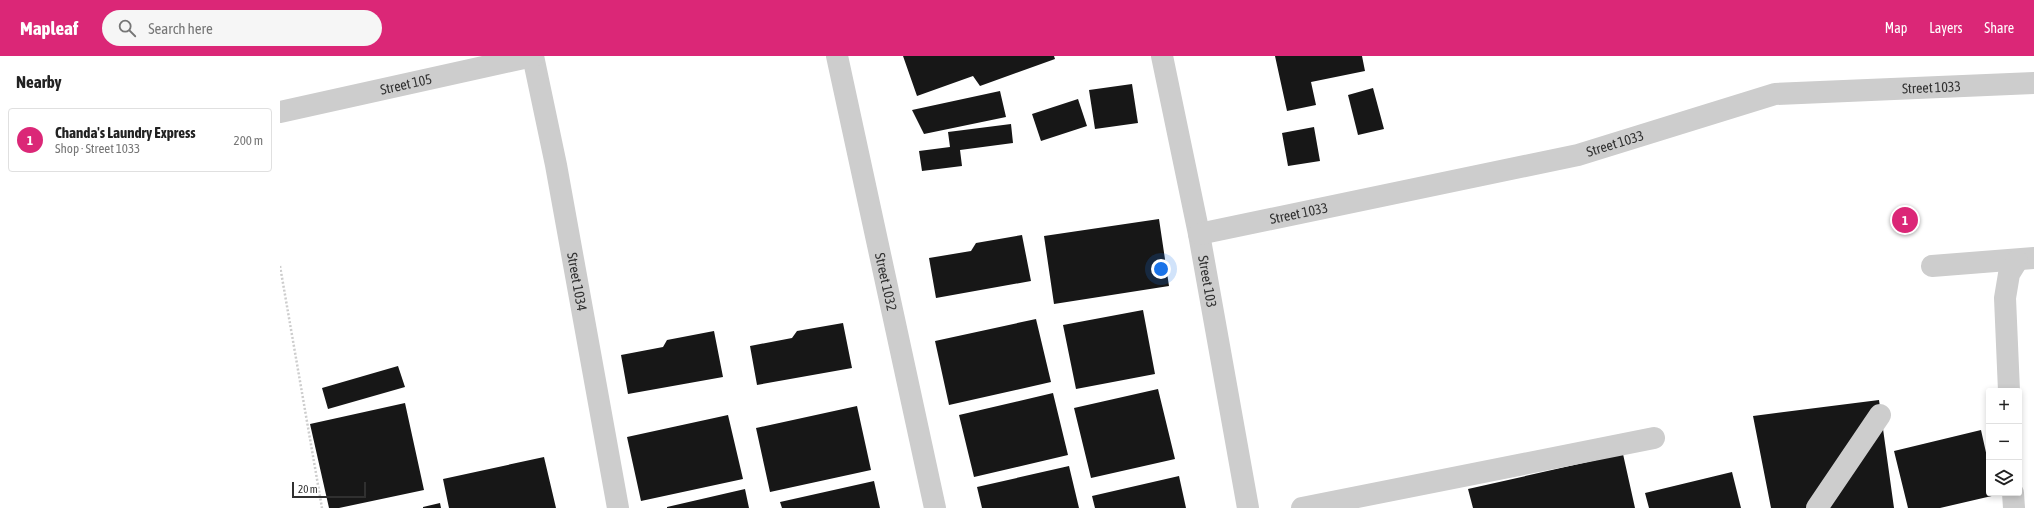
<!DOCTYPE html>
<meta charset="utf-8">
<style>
body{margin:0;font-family:"Asap Condensed",sans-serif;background:#f6f6f6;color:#222}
.controls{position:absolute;right:12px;bottom:12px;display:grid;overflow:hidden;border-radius:4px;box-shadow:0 2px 6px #0003}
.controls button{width:36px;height:36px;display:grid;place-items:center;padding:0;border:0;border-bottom:1px solid #e0e0e0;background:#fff;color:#222;font:20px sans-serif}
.scale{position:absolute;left:12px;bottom:10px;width:74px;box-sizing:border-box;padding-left:4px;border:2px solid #303030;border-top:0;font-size:11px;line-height:14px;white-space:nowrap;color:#303030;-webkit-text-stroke:3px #fff;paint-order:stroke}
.you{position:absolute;left:881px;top:213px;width:14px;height:14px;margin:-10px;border:3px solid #fff;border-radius:50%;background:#1a73e8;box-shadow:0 0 0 6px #1a73e833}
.badge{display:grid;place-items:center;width:26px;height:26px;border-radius:50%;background:#db2777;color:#fff;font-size:13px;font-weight:700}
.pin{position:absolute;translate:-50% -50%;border:2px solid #fff;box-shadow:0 1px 4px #0006}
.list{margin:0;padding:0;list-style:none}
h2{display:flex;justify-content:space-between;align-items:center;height:52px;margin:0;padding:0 16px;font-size:17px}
h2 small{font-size:13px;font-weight:400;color:#767676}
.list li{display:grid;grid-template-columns:26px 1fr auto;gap:12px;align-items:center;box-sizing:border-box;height:64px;margin:0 8px 8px;padding:0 8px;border:1px solid #e0e0e0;border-radius:4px}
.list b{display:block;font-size:15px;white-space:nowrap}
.list p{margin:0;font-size:13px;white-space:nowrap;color:#767676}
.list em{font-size:13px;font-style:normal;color:#767676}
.icon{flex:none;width:22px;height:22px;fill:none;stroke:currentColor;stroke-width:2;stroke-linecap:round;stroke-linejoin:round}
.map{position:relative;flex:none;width:1754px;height:452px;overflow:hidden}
header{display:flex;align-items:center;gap:24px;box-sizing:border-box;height:56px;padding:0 20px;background:#db2777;color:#fff}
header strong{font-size:19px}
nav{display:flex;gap:22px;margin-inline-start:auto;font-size:14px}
.search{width:280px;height:36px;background:#f6f6f6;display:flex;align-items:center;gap:10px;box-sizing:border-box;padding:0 14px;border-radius:22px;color:#767676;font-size:15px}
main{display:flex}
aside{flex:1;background:#fff}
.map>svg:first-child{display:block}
.building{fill:#171717}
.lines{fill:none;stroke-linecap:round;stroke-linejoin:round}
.path{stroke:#cdcdcd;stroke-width:2.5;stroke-dasharray:2 2;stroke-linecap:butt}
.minor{stroke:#cdcdcd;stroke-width:22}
.labels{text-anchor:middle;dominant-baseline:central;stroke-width:4;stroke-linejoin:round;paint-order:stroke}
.street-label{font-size:14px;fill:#303030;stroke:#fff}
</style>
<header>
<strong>Mapleaf</strong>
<div class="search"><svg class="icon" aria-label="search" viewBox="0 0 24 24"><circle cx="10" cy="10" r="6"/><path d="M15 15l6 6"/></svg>Search here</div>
<nav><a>Map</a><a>Layers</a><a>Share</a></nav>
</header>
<main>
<aside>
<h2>Nearby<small></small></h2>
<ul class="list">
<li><span class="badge">1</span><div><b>Chanda's Laundry Express</b><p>Shop · Street 1033</p></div><em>200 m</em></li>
</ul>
</aside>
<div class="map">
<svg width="1754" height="452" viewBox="0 0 1754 452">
<rect width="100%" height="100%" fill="#fff"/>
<!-- building -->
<path class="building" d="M623,0H774L775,3L700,30L693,20L637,40Z
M995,0H1082L1085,15L1031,26L1036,49L1007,55Z
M852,28L858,67L815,73L809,34Z
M1093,32L1104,73L1078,79L1068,39Z
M720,35L726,61L644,78L632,54Z
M798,43L807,70L761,85L752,58Z
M731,68L733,87L680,94L682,110L642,115L639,95L670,91L668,76Z
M1034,71L1040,105L1008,110L1002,77Z
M879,163L889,230L774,248L764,180Z
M742,179L751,225L656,242L649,202L691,195L696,187Z
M863,254L875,318L796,333L783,269Z
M756,263L771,326L669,349L655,285Z
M563,267L572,312L477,329L470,290L512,282L517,275Z
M434,275L443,321L348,338L341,299L383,291L387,284Z
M118,310L125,331L48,353L42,332Z
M878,333L895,403L811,422L794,352Z
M773,337L788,399L694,421L679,359Z
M1599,344L1614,452H1491L1473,360Z
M125,347L144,434L59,452H49L30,368Z
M577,350L591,414L490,436L476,372Z
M448,359L463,423L361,445L347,381Z
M1701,374L1709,410V437L1716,439L1660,452H1628L1614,395Z
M1343,398L1355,452H1193L1188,433Z
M264,401L276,452H169L163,423Z
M789,410L799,452H702L697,431Z
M1452,416L1461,452H1369L1365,437Z
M899,420L906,452H815L812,440Z
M594,425L600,452H502L500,446Z
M465,433L469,452H387V451Z
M160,447L161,452H143V451Z"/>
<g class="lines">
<!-- path -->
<path class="path" d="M0,210L42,452"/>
<!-- minor -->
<g class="minor">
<path id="s1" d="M253,0L276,109L338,452"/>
<path id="s2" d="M557,0L655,452"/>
<path id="s3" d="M882,0L919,178L968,452"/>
<path id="s4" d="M0,56L253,0"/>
<path id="s5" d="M919,178L1298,99L1495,38L1754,27"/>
<path d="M1652,210L1754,202"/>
<path d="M1729,335L1725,242L1729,218L1737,205"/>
<path d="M1733,437L1734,452"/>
<path d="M1022,452L1374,382"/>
<path d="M1537,452L1600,359"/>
</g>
</g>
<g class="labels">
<!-- street labels -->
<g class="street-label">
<text stroke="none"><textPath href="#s4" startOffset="129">Street 105</textPath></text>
<text stroke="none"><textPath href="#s5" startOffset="750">Street 1033</textPath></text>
<text stroke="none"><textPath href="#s5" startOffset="426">Street 1033</textPath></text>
<text stroke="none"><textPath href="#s5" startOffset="102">Street 1033</textPath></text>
<text stroke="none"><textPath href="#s1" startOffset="230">Street 1034</textPath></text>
<text stroke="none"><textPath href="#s2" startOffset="231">Street 1032</textPath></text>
<text stroke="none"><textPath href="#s3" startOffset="230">Street 103</textPath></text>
</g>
</g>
</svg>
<div class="controls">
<button>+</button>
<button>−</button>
<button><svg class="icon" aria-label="layers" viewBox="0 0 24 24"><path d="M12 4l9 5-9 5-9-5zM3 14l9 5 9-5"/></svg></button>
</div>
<div class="scale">20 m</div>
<div class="you"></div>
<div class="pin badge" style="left:1625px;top:164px">1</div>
</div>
</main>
